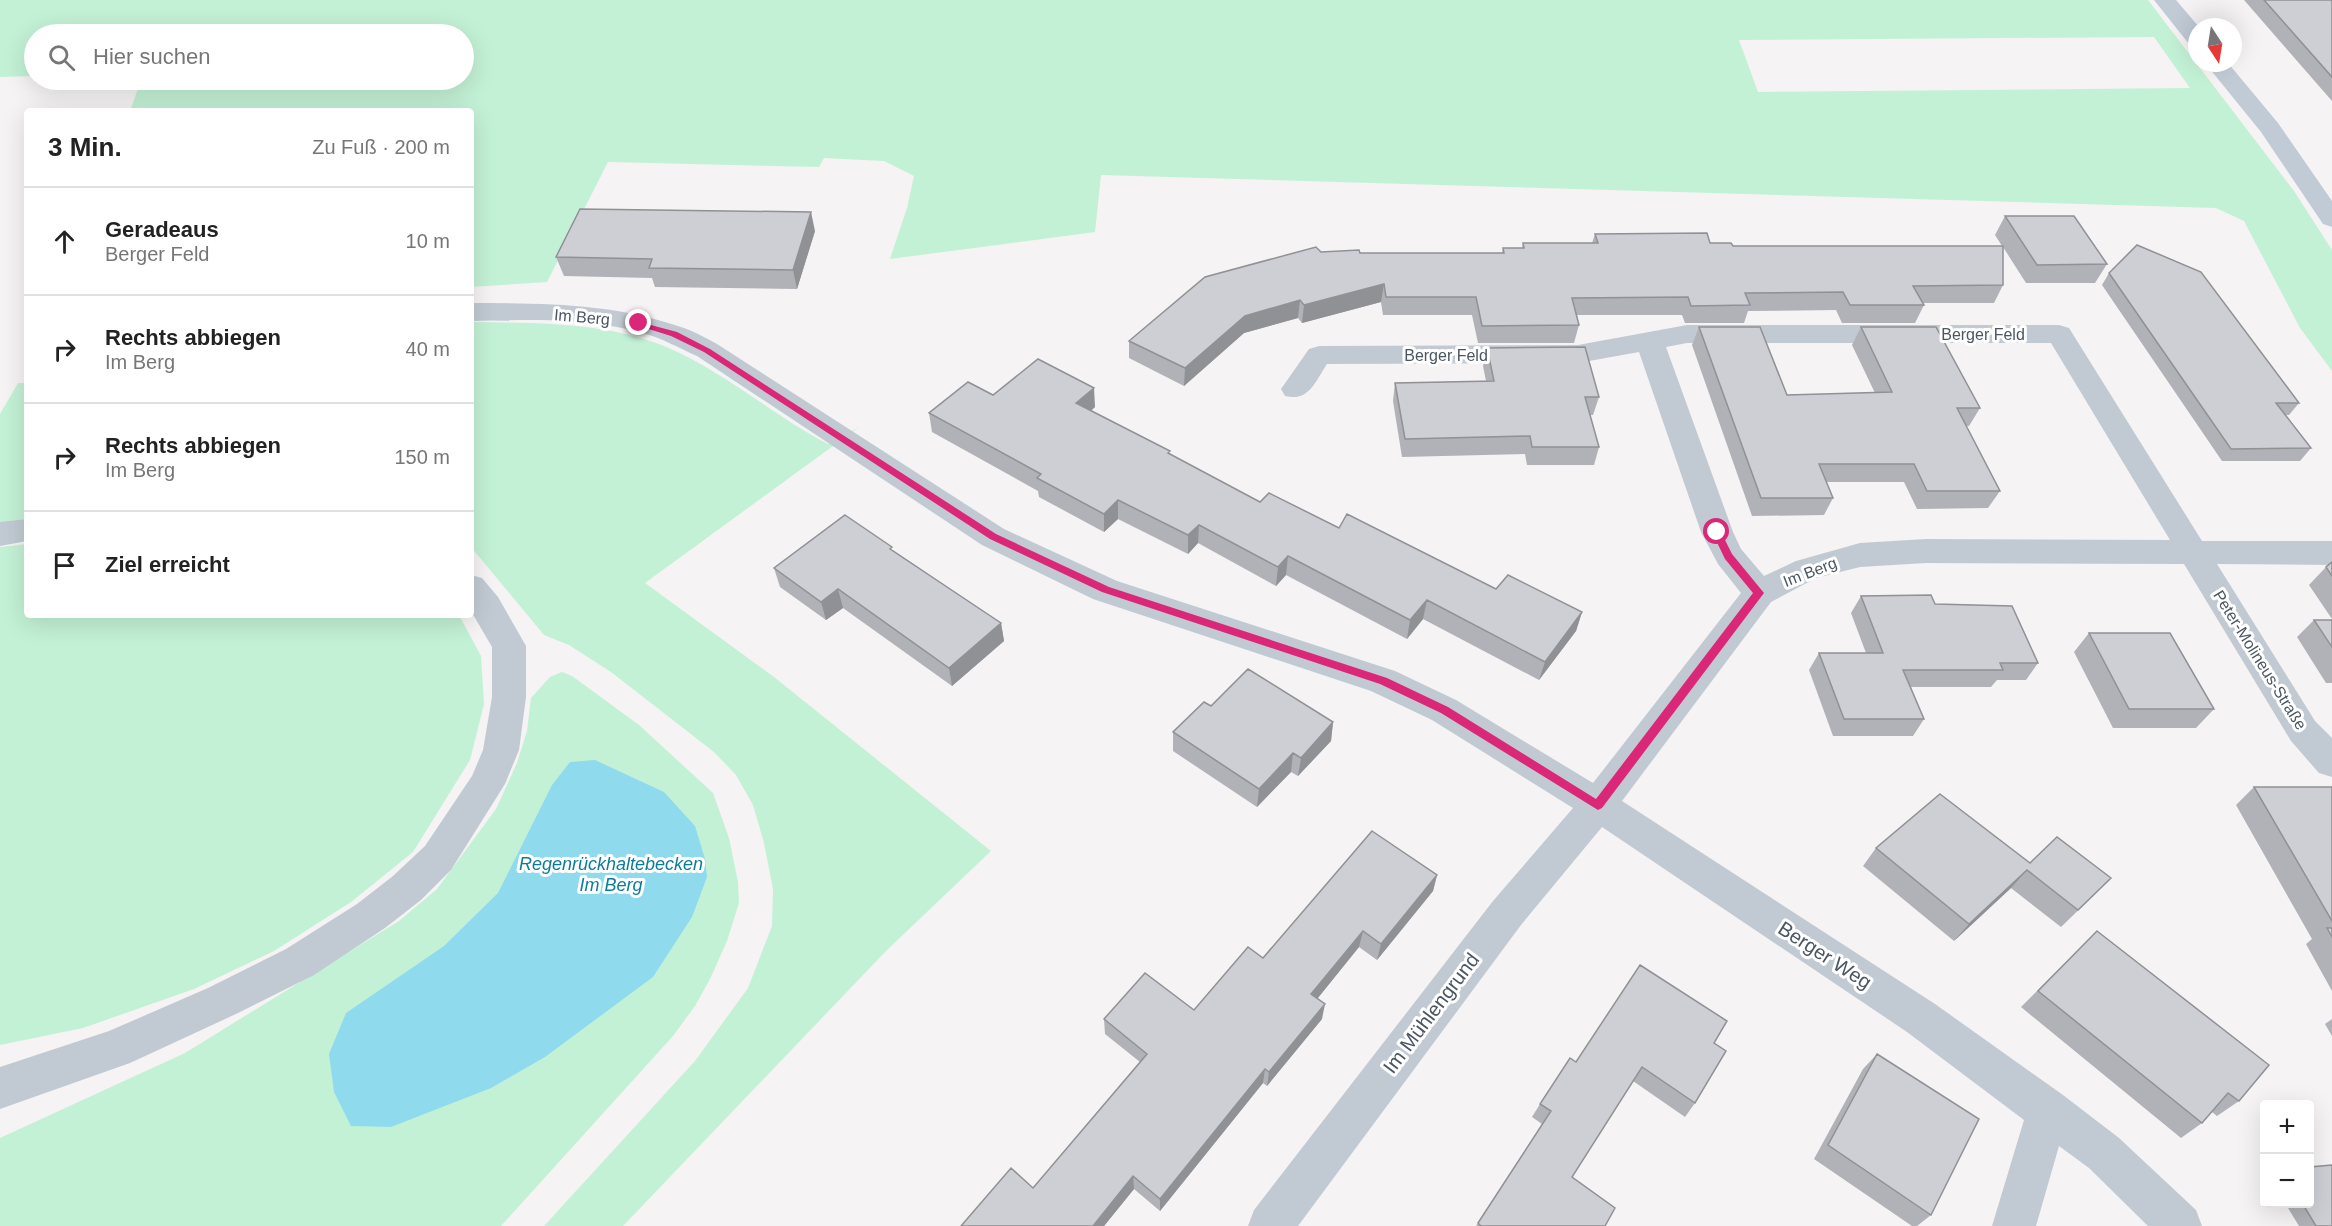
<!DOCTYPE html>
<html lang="de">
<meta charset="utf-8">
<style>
body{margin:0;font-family:Helvetica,sans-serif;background:#f6f6f6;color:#222}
.controls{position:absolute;right:18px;bottom:18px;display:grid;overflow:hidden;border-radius:6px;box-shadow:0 6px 24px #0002}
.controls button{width:54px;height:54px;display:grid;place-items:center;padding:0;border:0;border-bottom:2px solid #e0e0e0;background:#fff;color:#222;font:30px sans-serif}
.compass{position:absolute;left:2188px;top:18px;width:54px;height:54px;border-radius:50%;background:#fff;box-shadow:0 6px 24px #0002;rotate:168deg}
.stop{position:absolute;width:18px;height:18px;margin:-14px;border:4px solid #db2777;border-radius:50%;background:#fff}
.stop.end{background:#db2777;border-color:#fff;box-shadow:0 2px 6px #0008}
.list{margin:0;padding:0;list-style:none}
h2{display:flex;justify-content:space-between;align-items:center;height:78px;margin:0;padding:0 24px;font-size:26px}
h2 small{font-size:20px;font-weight:400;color:#767676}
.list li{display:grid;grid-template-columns:39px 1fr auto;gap:18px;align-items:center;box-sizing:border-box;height:108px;padding:0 24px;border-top:2px solid #e0e0e0}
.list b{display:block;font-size:22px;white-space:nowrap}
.list p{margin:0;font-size:20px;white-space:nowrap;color:#767676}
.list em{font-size:20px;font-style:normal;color:#767676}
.icon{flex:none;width:33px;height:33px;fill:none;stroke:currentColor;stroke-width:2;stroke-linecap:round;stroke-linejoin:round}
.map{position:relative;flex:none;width:2332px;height:1226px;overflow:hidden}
.search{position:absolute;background:#fff;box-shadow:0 6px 24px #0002;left:24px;top:24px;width:450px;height:66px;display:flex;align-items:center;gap:15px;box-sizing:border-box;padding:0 21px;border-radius:33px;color:#767676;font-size:22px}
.panel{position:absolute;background:#fff;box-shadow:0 6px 24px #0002;left:24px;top:108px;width:450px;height:510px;border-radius:6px}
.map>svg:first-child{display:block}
.green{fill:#c3f1d5;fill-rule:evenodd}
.water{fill:#90daee}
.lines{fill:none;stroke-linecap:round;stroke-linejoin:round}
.lane{fill:#c1cad2;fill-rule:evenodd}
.street{fill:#c1cad2;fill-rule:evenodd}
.secondary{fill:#c1cbd6;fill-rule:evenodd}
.wall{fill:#b0b2b7}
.shaded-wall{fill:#909195}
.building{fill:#cdcfd5;stroke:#909195;stroke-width:1.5}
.route{fill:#db2777}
.labels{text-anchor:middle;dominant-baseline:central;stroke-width:6;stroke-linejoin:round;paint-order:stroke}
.street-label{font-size:16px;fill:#4a5661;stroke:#fff}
.water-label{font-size:18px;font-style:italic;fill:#0c7c9b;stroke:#fff}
.near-street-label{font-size:20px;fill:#4a5661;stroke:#fff}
</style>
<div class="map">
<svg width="2332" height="1226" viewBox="0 0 2332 1226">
<rect width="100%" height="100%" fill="#f5f3f3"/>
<!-- green -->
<path class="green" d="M0,0H2148L2294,191L2332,250V371L2300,328L2244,221L2216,208L1101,175L1095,232L890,259L907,208L914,176L884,161L824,158L819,167L608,162L547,282L471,287V111H130L141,80H464V34H34V76L0,77ZM2154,37L2190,88L1758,92L1739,40Z
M471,322C535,323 604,322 664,346C724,371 772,415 828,444L859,427L645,583L774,677L991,851L886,951L623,1226H544L695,1061L748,988L772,926L773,889L764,843L753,805L736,775L714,752L611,672L569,645L544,635L471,547Z
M18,383H27V519L0,523V414Z
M27,544V615H459L481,656L484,704L470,760L413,852L351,902L274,951L194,989L83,1028L0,1045V547Z
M562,672L572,676L639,725L713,793L729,838L738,882L739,903L727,941L710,979L695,1006L673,1036L501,1226H0V1138L185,1053L399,921L437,889L496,809L517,763L527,731L531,698L550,677Z"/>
<!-- water -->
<path class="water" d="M595,760L664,792L695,826L705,859L707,877L692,917L653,977L545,1057L491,1088L391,1127L351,1126L334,1092L329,1054L346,1013L444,946L498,893L552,785L570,762Z"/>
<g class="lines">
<!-- lane -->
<path class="lane" d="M471,575L482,578L498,597L526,646V697L519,750L505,784L451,870L421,900L385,928L314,975L236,1014L130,1063L0,1109V1067L109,1031L208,988L286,949L357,904L393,876L425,846L472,776L483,750L492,697V647L471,611Z"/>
<!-- street -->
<path class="street" d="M471,303C543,303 615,303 684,328C695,332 706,338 717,344L1004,529L1117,581L1395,671L1456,700L1593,783L1741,593L1718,564L1701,532L1639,352L1578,363L1327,364C1315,382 1309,402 1285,396L1281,389L1309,349L1319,346L1578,345L1687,325H2059L2069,328L2202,541H2332V565L2217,564L2315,721L2332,738V777L2319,773L2291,741L2184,564L1926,563L1860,567L1816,578L1771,602L1622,801L1935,1004L2063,1095L2119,1138L2196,1210L2202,1226H2148L2089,1168L2059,1146L2036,1226H1992L2024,1120L1907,1032L1602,827L1521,925L1298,1226H1248L1254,1210L1493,901L1573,808L1432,720L1371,691L1093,599L982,545L697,356C679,348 662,338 642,333C587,317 527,320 471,321ZM1687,343H2051L2170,540L1926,539L1860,543L1796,561L1764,576L1741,549L1733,532L1666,347Z
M27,519V541L0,546V522Z"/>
<!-- secondary -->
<path class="secondary" d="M2154,0H2176L2199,27L2197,46L2189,44Z
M2205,63H2228L2278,123L2332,201V227L2323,224L2261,132Z"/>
</g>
<!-- wall -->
<path class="wall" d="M2244,0H2332V101Z
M2005,216L2107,264L2095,283H2026L2003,247V285L1994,303H1922L1924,305L1915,323H1842L1836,310L1748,311L1744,323H1685L1682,315H1577L1579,325L1574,343H1478L1472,315H1383L1381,302L1302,323L1298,318L1244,333L1184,386L1129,358V341L1321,252L1360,253H1502L1503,248H1522L1523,243H1592L1595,234L1710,243L1733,246H2002L1995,235Z
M815,231L797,289L655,287L652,278L564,276L556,257Z
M2109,273L2299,403L2289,415H2286L2311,448L2300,461H2222L2102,285Z
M1699,327L1787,395L1875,393L1852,345L1861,327L1980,408L1969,426H1966L2000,491L1988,508L1917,509L1904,482H1826L1833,498L1824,515L1752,516L1692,345Z
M1487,348L1599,397L1593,415H1590L1599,447L1594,465H1527L1525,454L1402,457L1393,401L1395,383L1486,381L1483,366Z
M993,395L1095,407L1091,411L1170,455L1260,502L1339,528L1496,589L1582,612L1576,631L1539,680L1423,619L1407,639L1286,575L1276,586L1198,543L1188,554L1118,519L1104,532L1039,497L1038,491L932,432L929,413Z
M893,550L1001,623L1004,641L952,686L843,608L826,620L780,587L774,568Z
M2332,562V619L2309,585L2326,567Z
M1861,596L1935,604L2038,663L2026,680H1997L1991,687H1911L1924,719L1913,736H1833L1809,670L1819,653H1866L1851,613Z
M2314,620H2332V683H2326L2297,637Z
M2089,633L2214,709L2196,728H2113L2074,652Z
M1211,706L1333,722L1331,741L1298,776L1291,772L1257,807L1173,751V732Z
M2254,787H2332V991L2306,944L2312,939L2236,805Z
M1876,848L2030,863L2094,895L2061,927L2011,888L1954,941L1863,866Z
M1437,875L1433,891L1377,960L1359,947L1317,999L1322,1019L1267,1086L1263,1083L1160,1211L1134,1189L1104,1226H961L1033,1188L1140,1062L1105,1034L1104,1019L1194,1010L1263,958Z
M2097,931L2239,1101L2217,1116L2212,1112L2202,1123L2181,1138L2021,1007Z
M2332,1019V1036L2325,1024Z
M1714,1043L1695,1103L1685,1117L1633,1081L1572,1177L1605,1226H1476L1542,1124L1532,1117L1540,1104L1576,1062Z
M1877,1054L1931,1215L1917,1226H1912L1814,1159L1863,1069Z
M2285,1203H2310L2332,1226H2299Z"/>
<!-- shaded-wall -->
<path class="shaded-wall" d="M811,212L815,231L797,289L793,270Z
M1384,284L1381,302L1302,323L1304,305Z
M1300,300L1298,318L1244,333L1184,386L1185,368L1245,316Z
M1094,388L1095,407L1077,422L1076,403Z
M1118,500V519L1104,532V514Z
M1199,525L1198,543L1188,554V535Z
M1288,556L1286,575L1276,586L1278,567Z
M838,589L843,608L826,620L821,602Z
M1427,600L1423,619L1407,639L1410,620Z
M1582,612L1576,631L1539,680L1545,662Z
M1001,623L1004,641L952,686L949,668Z
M1333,722L1331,741L1298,776L1301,758Z
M1293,753L1291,772L1257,807L1259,789Z
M2027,870L2011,888L1954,941L1969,924Z
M1437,875L1433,891L1377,960L1381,944Z
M1363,931L1359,947L1309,1009L1311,994Z
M1325,1004L1322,1019L1267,1086L1269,1072Z
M1265,1069L1263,1083L1160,1211V1199Z
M1133,1176L1134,1189L1104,1226H1093Z"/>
<!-- building -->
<path class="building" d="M2264,0H2332V77Z
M580,209L811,212L793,270L649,268L652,259L556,257Z
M2005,216H2074L2107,264L2037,265Z
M1707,233L1710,243H1731L1733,246H2003V285L1913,286L1924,305H1850L1843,292L1745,293L1750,305L1691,306L1688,297L1572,298L1579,325L1482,326L1476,297H1386L1384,284L1304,305L1300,300L1245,316L1185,368L1129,341L1205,277L1316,247L1321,252L1359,250L1360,253H1504L1503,248H1524L1523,243H1598L1595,234Z
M2137,245L2201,272L2299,403H2276L2311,448L2231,449L2109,273Z
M1699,327H1760L1787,395L1892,392L1861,327H1936L1980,408H1957L2000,491H1927L1914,464H1819L1833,498H1761Z
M1585,347L1599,397H1585L1599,447H1532L1530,436L1405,439L1395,383L1494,381L1487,348Z
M1038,359L1094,388L1076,403L1170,451L1168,453L1260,502L1269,493L1339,528L1347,514L1496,589L1508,575L1582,612L1545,662L1427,600L1410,620L1288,556L1278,567L1199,525L1188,535L1118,500L1104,514L1037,478L1041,474L929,413L968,382L993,395Z
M845,515L892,547L890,549L1001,623L949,668L838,589L821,602L774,568Z
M2332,562V576L2326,567Z
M1931,595L1935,604L2012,606L2038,663H2000L2003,670H1903L1924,719H1844L1819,653H1883L1861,596Z
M2314,620H2332V647Z
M2089,633H2170L2214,709H2129Z
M1248,669L1333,722L1301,758L1293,753L1259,789L1173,732L1204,702L1211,706Z
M2254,787H2332V921Z
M1940,794L2030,863L2057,837L2111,878L2078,910L2027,870L1969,924L1876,848Z
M1372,831L1437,875L1381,944L1363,931L1311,994L1325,1004L1269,1072L1265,1069L1160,1199L1133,1176L1093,1226H961L1011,1168L1033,1188L1147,1054L1104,1019L1145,973L1194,1010L1248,947L1263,958Z
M2327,928H2332V937Z
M2097,931L2269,1065L2239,1101L2228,1093L2202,1123L2038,991Z
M1640,965L1727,1021L1714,1043L1726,1051L1695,1103L1642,1067L1572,1177L1615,1208L1605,1226H1481L1478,1223L1551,1111L1540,1104L1570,1058L1576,1062Z
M1877,1054L1979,1119L1931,1215L1828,1145Z
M2332,1165V1226H2316L2302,1203H2310V1167Z"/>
<!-- route -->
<path class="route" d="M636,321L677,332L710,349L996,534L1109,587L1387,678L1448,707L1596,799L1753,593L1725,559L1712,532L1714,530H1720L1732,554L1764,593L1602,808L1598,810L1441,713L1380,684L1102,592L990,539L704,352L671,336L636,325Z"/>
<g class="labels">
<!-- street labels -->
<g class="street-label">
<text transform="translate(582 317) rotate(5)">Im Berg</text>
<text x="1983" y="334">Berger Feld</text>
<text x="1446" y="355">Berger Feld</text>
<text transform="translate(1810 572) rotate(-21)">Im Berg</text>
<text transform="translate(2260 660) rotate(58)">Peter-Molineus-Straße</text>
</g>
<!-- water labels -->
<g class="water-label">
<text x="611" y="864">Regenrückhaltebecken<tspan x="611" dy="21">Im Berg</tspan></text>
</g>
<!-- near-street labels -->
<g class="near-street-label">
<text transform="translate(1825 955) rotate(33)">Berger Weg</text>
<text transform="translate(1431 1013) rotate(-53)">Im Mühlengrund</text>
</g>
</g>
</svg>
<div class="controls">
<button>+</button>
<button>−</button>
</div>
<svg class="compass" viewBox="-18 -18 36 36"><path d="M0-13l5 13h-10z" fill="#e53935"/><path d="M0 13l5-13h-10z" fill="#767676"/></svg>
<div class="stop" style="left:1717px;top:532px"></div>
<div class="stop end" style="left:639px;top:323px"></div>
<div class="search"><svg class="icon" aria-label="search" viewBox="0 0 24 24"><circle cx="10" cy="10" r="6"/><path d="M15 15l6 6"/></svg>Hier suchen</div>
<section class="panel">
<h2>3 Min.<small>Zu Fuß · 200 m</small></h2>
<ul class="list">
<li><svg class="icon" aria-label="ahead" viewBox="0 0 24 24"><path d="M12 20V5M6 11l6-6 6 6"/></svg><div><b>Geradeaus</b><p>Berger Feld</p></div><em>10 m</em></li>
<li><svg class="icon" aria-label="right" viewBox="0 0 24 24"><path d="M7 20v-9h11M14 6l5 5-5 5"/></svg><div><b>Rechts abbiegen</b><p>Im Berg</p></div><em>40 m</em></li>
<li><svg class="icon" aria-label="right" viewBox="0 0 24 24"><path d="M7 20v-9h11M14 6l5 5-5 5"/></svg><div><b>Rechts abbiegen</b><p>Im Berg</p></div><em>150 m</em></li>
<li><svg class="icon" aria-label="arrive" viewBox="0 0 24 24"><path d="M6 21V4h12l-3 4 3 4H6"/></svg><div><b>Ziel erreicht</b></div></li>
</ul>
</section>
</div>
